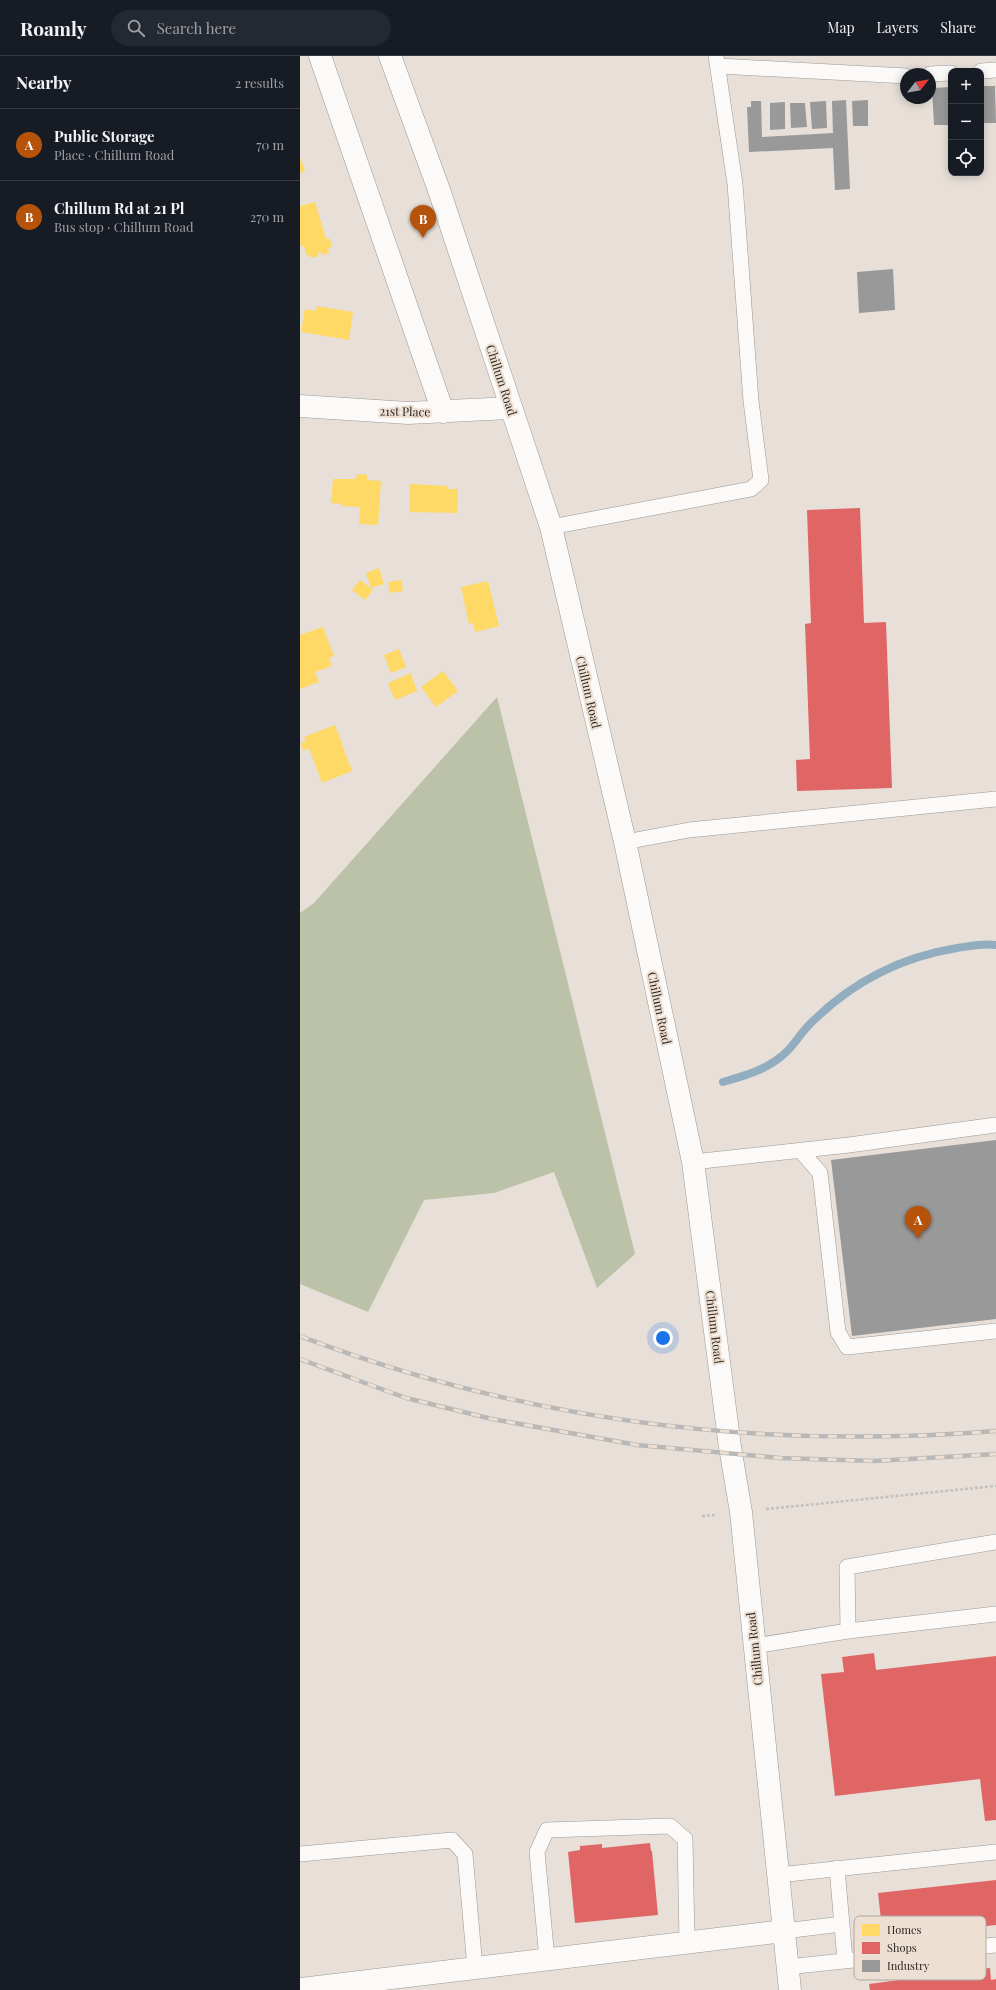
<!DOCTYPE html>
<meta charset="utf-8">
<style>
body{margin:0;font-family:"Playfair Display",serif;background:#242831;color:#f1f3f6}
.controls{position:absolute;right:12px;top:12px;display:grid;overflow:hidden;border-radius:8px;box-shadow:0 2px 10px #0003}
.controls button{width:36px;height:36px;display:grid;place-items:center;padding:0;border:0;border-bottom:1px solid #363941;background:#171b24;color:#f1f3f6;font:20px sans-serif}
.compass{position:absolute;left:600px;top:12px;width:36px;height:36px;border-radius:50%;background:#171b24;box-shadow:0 2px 10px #0003;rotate:59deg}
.you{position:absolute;left:363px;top:1282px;width:14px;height:14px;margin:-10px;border:3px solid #fff;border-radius:50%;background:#1a73e8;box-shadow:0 0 0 6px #1a73e833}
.badge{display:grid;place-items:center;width:26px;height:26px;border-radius:50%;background:#b45309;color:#fff;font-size:13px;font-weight:700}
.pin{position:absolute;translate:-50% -33px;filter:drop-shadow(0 1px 2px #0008)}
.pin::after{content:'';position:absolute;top:21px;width:14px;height:12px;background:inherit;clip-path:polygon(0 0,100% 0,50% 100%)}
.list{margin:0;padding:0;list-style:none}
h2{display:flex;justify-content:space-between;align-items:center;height:52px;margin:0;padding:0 16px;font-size:17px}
h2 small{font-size:13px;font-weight:400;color:#9ea1a6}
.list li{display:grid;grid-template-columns:26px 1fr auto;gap:12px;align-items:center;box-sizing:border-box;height:72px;padding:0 16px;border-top:1px solid #363941}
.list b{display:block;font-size:15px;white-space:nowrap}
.list p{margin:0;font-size:13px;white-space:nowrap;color:#9ea1a6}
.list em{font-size:13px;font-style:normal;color:#9ea1a6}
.icon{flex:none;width:22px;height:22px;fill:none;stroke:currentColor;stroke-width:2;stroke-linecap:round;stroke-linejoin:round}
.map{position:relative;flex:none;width:696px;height:1934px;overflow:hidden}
header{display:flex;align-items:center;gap:24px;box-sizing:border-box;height:56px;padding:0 20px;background:#171b24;border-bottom:1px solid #363941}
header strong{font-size:19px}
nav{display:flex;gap:22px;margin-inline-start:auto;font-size:14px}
.search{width:280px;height:36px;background:#242831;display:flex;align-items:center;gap:10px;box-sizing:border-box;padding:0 14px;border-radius:22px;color:#9ea1a6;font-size:15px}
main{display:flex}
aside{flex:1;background:#171b24}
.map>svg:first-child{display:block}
.forest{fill:#bbc2a8}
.homes{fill:#ffd966}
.shops{fill:#e06666}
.industry{fill:#999}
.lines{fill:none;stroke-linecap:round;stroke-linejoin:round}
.stream{stroke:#92adc0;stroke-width:8}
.lane-casing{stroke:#9e9892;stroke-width:16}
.street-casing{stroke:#9e9892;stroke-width:23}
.secondary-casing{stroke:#9e9892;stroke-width:23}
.path{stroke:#c3c1bf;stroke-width:2.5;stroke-dasharray:3 2;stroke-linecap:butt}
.lane{stroke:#fbfaf9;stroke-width:15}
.street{stroke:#fbfaf9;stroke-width:22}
.secondary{stroke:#fbfaf9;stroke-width:22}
.rail-casing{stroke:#bab8b6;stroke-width:4.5}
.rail{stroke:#eddfd2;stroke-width:3;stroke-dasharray:9;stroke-linecap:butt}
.labels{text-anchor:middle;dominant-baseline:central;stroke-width:4;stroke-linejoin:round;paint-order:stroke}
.street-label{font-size:12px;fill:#2a2520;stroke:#eddfd2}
.key{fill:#eddfd2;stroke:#b2a79d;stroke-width:1}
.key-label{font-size:11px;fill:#2a2520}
</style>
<header>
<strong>Roamly</strong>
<div class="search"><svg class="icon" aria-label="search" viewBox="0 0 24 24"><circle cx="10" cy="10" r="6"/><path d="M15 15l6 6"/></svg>Search here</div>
<nav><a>Map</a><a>Layers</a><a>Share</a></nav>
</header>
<main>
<aside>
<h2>Nearby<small>2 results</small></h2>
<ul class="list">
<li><span class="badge">A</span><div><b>Public Storage</b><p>Place · Chillum Road</p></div><em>70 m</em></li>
<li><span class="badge">B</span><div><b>Chillum Rd at 21 Pl</b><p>Bus stop · Chillum Road</p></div><em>270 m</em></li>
</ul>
</aside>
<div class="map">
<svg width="696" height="1934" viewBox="0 0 696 1934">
<rect width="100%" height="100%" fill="#e7dfd8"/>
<!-- forest -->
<path class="forest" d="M197,641L335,1198L297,1232L254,1116L194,1137L124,1144L68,1256L0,1228V857L14,847Z"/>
<!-- homes -->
<path class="homes" d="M0,101L5,115L0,117Z
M15,146L26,183L29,182L32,190L28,193L29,197L22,199L21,196L17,197L19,200L11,202L10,199L7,200L4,190L1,191L0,187V150Z
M17,250L53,256L49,284L1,276L5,253L16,255Z
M57,418L67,419V424L81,425L78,469L59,468L60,451L41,450L42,448L31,447L33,423H56Z
M110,428L148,430L147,433H158L157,457L109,456Z
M79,512L84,528L71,532L66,517Z
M60,524L73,534L65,544L52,534Z
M101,524L103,535L90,537L88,526Z
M188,525L199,570L175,576L173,567L169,568L161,531Z
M23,571L34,600L29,602L32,610L15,616L19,626L0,633V579Z
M99,593L106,611L91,617L84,599Z
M143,615L158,635L136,651L121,631Z
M111,617L117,635L95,644L88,627Z
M35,669L52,715L22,727L9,692L3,695L1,687L6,685L4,681Z"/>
<!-- shops -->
<path class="shops" d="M560,452L564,567L586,566L592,732L497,735L496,704L510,703L505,568L511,567L507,454Z
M574,1597L576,1614L696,1600V1764L685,1765L680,1723L535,1740L521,1618L544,1616L542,1601Z
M350,1787L351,1795H352L358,1859L275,1867L268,1796L280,1794V1790L302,1788V1792Z
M696,1824V1869L583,1882L578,1837Z
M690,1912L691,1924L696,1923V1934H570L569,1928Z"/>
<!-- industry -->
<path class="industry" d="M681,30H695L696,67H681Z
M651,31V69H634L632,32Z
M546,44L550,133L535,134L533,92L449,96L447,51H451V45H461L462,81L533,77L532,45Z
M568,44V70H553L552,45Z
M526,45L527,72L512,73L510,46Z
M485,46V73L470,74V47Z
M490,47H505L507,71L491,72Z
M593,213L595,254L559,257L557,216Z
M696,1084V1263L552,1280L531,1104Z"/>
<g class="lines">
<!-- stream -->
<path class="stream" d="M423,1026C444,1020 466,1014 483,999C494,990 501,976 511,967C551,927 601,901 657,892C671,890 682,887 696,889"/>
<defs>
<path id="lane" d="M419,10L606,20
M681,15L696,14
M630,18L651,17
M251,471L451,433L461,424L451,345L435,128L416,0
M325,786L389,774L696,743
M500,1094L520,1117L538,1276L547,1291L696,1275
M393,1106L549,1089L696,1069
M548,1575L547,1511L696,1486
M454,1590L548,1575L696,1558
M0,1798L152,1784L165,1798L175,1912
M537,1812L545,1904
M478,1819L696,1796
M484,1875L542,1868
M247,1903L237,1796L247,1774L370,1770L385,1783L387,1886
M487,1911L696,1889"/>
<path id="street" d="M20,0L143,356
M0,350L108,357L211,352
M0,1933L484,1875"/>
<path id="secondary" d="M90,0L139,134L251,471L325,786L393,1106L430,1391L441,1456L490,1934"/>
</defs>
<!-- lane casing -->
<use href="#lane" class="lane-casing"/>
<!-- street casing -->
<use href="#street" class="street-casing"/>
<!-- secondary casing -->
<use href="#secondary" class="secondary-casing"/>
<!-- path -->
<path class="path" d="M466,1453L696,1430
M402,1460L415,1459"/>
<!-- lane -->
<use href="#lane" class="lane"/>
<!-- street -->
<use href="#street" class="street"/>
<!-- secondary -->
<use href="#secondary" class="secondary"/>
<defs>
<path id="rail" d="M0,1280C224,1365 458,1394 696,1375
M0,1303L106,1342L192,1363L337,1389L480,1402L574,1405L696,1398"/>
</defs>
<!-- rail casing -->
<use href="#rail" class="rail-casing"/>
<!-- rail -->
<use href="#rail" class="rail"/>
</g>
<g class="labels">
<!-- street labels -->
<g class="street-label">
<text transform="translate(202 324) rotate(72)">Chillum Road</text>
<text transform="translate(105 355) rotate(1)">21st Place</text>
<text transform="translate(289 636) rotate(77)">Chillum Road</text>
<text transform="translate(360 952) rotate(78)">Chillum Road</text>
<text transform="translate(415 1271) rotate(83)">Chillum Road</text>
<text transform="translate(454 1593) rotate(-96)">Chillum Road</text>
</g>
</g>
<!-- legend -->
<rect x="554" y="1860" width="132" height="64" rx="6" class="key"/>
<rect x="562" y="1868" width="18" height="12" fill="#ffd966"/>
<rect x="562" y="1886" width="18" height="12" fill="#e06666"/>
<rect x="562" y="1904" width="18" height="12" fill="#999"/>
<g class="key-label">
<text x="587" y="1878">Homes</text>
<text x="587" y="1896">Shops</text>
<text x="587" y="1914">Industry</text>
</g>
</svg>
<div class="controls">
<button>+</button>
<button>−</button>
<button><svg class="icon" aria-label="locate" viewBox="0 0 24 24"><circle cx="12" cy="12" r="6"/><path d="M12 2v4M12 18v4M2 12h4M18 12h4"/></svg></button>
</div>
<svg class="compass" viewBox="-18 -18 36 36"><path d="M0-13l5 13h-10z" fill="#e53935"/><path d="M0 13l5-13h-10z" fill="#9ea1a6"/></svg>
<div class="you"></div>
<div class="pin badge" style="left:618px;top:1183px">A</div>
<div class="pin badge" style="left:123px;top:182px">B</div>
</div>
</main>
